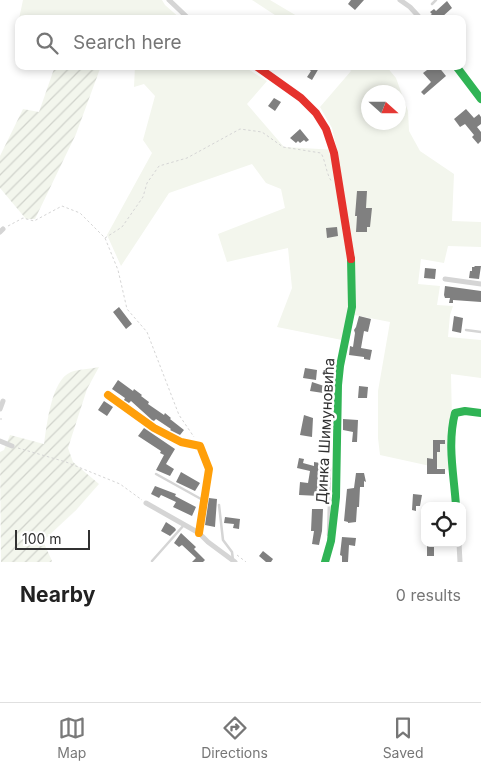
<!DOCTYPE html>
<meta charset="utf-8">
<style>
body{margin:0;font-family:Inter,sans-serif;background:#f2f2f2;color:#222}
.controls{position:absolute;right:15px;bottom:15px;display:grid;overflow:hidden;border-radius:10px;box-shadow:0 2px 8px #0003}
.controls button{width:45px;height:45px;display:grid;place-items:center;padding:0;border:0;border-bottom:1px solid #e0e0e0;background:#fff;color:#222;font:25px sans-serif}
.compass{position:absolute;left:361px;top:85px;width:45px;height:45px;border-radius:50%;background:#fff;box-shadow:0 2px 8px #0003;rotate:111deg}
.scale{position:absolute;left:15px;bottom:12px;width:75px;box-sizing:border-box;padding-left:5px;border:2px solid #313131;border-top:0;font-size:14px;line-height:18px;white-space:nowrap;color:#313131;-webkit-text-stroke:4px #fff;paint-order:stroke}
.list{margin:0;padding:0;list-style:none}
h2{display:flex;justify-content:space-between;align-items:center;height:65px;margin:0;padding:0 20px;font-size:21px}
h2 small{font-size:16px;font-weight:400;color:#767676}
.icon{flex:none;width:28px;height:28px;fill:none;stroke:currentColor;stroke-width:2;stroke-linecap:round;stroke-linejoin:round}
.map{position:relative;flex:none;width:481px;height:562px;overflow:hidden}
.search{position:absolute;background:#fff;box-shadow:0 2px 8px #0003;left:15px;right:15px;top:15px;height:55px;display:flex;align-items:center;gap:12px;box-sizing:border-box;padding:0 18px;border-radius:10px;color:#767676;font-size:19px}
.sheet{height:140px;background:#fff}
nav{display:flex;justify-content:space-around;align-items:center;box-sizing:border-box;height:70px;border-top:1px solid #e0e0e0;background:#fff;font-size:14px;color:#767676}
nav a{display:grid;justify-items:center;gap:2px}
nav .on{color:#797979}
.map>svg:first-child{display:block}
.green{fill:#f3f6ed;fill-rule:evenodd}
.garden{fill:url(#garden-furrows)}
.building{fill:#808080}
.lines{fill:none;stroke-linecap:round;stroke-linejoin:round}
.path{stroke:#d5d5d5;stroke-width:1;stroke-dasharray:2.5 2.5;stroke-linecap:butt}
.lane{stroke:#d5d5d5;stroke-width:2.5}
.street{stroke:#d5d5d5;stroke-width:5}
.fast{stroke:#30b455;stroke-width:8}
.slow{stroke:#ff9f0a;stroke-width:8}
.jam{stroke:#e5322d;stroke-width:8}
.labels{text-anchor:middle;dominant-baseline:central;stroke-width:5;stroke-linejoin:round;paint-order:stroke}
.street-label{font-size:15px;fill:#313131;stroke:#fff}
</style>
<div class="map">
<svg width="481" height="562" viewBox="0 0 481 562">
<defs>
<pattern id="garden-furrows" width="10" height="10" patternUnits="userSpaceOnUse" patternTransform="scale(1.25)"><rect width="10" height="10" fill="#f3f6ed"/><path d="M-1 1l2-2M0 10L10 0M9 11l2-2" fill="none" stroke="#d1d3cc"/></pattern>
</defs>
<rect width="100%" height="100%" fill="#fff"/>
<!-- green -->
<path class="green" d="M23,0H162L165,5L181,19H19Z
M252,0H270L302,19H281Z
M135,66H243L267,81L247,104L284,147L337,150L332,128L320,107L351,71L347,66H386L396,78L408,111L409,131L420,151L454,174L452,221L481,222V247L448,246L444,263L421,259L418,284L440,286L437,305L453,306L450,315L448,337L481,340V378L451,374L453,471L380,455L378,438V391L390,322L349,314L342,340L277,327L292,288L288,248L227,262L218,234L285,208L281,189L266,183L252,164L169,193L121,266L107,235L152,153L143,140L155,96L144,84L134,87ZM368,92H398V122H368Z"/>
<!-- garden -->
<path class="garden" d="M55,66H101L76,134L35,219H26L0,188V156L23,109L39,112Z
M99,367L87,389L68,448L73,462L99,484L76,510L43,541L52,561L51,562H1L0,452L4,450L10,435L44,444C47,425 51,380 71,372C79,369 90,369 99,367Z"/>
<!-- building -->
<path class="building" d="M351,0H364L355,10L348,4Z
M447,1L452,8L442,17L444,19H431L429,16L432,14L430,12L434,9L436,11Z
M310,66H316L319,68L312,80L307,77L311,71L308,69Z
M423,66H438L446,76L424,95L421,92L431,82L423,73L427,70Z
M274,98L281,102L275,111L268,106Z
M466,109L474,118L479,114L481,117V124L477,127L481,132V141L478,144L472,137L474,135L465,124L460,127L454,119Z
M300,129L309,140L306,142L304,140L300,143L298,141L296,143L290,138Z
M357,191H367L366,208H372L370,227H367V232H356L357,216H355Z
M337,227L338,236L327,238L326,228Z
M475,266H481L479,279L469,278L470,271H472V267H474Z
M425,268L436,269L435,279L424,278Z
M445,286L481,291V302L453,300V303H449L450,298H445L444,295Z
M119,307L132,324L126,329L113,312Z
M359,316L371,319L368,332L364,331L361,348L372,350L370,360L364,359V357L349,355L350,346L353,347L355,333L354,330L356,327Z
M454,316L463,318L461,333L452,331Z
M305,368L317,370L316,380L303,378Z
M118,380L133,391L134,389L142,395L141,396L149,402L148,404L164,415L165,413L171,418L170,419L184,430L180,435L170,430L171,429L156,419L154,421L152,420L131,401L129,403L124,400L125,398L112,389Z
M312,382L324,386L323,393L310,391Z
M359,386L368,387L367,398H358Z
M104,401L113,407L107,416L98,410Z
M304,415L313,418L312,437L300,435Z
M343,419L358,420L357,442H352L353,432L343,430Z
M144,428L175,449L166,464L174,469L170,476L156,470L164,455L160,453L161,451L138,436Z
M433,440H445V444H440V452H437V469H445V474H427V458L433,459Z
M299,458L304,459L303,463L314,466V462L320,463L319,465L322,466L319,487L321,488L320,496L299,495L300,482L308,483L310,471L297,468Z
M181,472L200,483L195,491L176,482Z
M356,473H364L366,482L364,481V487H360L359,507H357L356,522L348,523V522L344,521L347,489L354,488Z
M155,486L176,494L175,496L196,507L192,516L173,507L176,502L161,495L159,498L151,494Z
M413,494L422,495L420,506H416V511L412,510Z
M209,498L217,499L215,527L205,525Z
M312,509H323L322,531L319,545L312,544L314,531H311Z
M225,517L240,519L239,529L233,528L234,524L224,523Z
M166,522L175,528L176,530L170,536L161,531Z
M181,533L196,547L194,549L205,560L203,562H192L196,558L182,545L179,547L174,543Z
M342,537L356,538L355,546L349,545L348,562H342V556L340,555Z
M427,543H434V556H427Z
M263,551L273,559L271,562H266L259,556Z"/>
<g class="lines">
<!-- path -->
<path class="path" d="M8,226L23,218L34,221L62,206L80,213L105,238L118,270L127,309L147,332L179,415L194,437
M105,238L122,227L143,197L147,183L159,166L187,158L240,129L262,132L283,147L321,153C326,162 326,174 332,182
M0,419H2
M18,448L66,462L120,484L142,500
M237,555L246,562"/>
<!-- lane -->
<path class="lane" d="M432,4L436,0
M466,330L481,332
M156,474L201,499
M219,505L223,540L232,552L233,560
M328,535L330,468
M152,561L184,525"/>
<!-- street -->
<path class="street" d="M169,0L189,19
M400,0L410,7L421,19
M0,232L3,229
M445,279L481,284
M0,409L3,401
M0,441L12,446
M146,503L199,533L208,542L235,562
M459,543L460,562"/>
<!-- fast -->
<path class="fast" d="M456,66L481,99
M456,506C454,475 447,444 455,413L465,411L481,413
M325,562L331,541L336,497L338,385L340,366L352,307L351,259"/>
<!-- slow -->
<path class="slow" d="M108,395L154,428L181,442L200,446L209,469L199,533"/>
<!-- jam -->
<path class="jam" d="M256,66L301,98L316,113L326,129L334,153L351,259"/>
</g>
<g class="labels">
<!-- street labels -->
<g class="street-label">
<text transform="translate(325 431) rotate(-87)">Динка Шимуновића</text>
</g>
</g>
</svg>
<div class="controls">
<button><svg class="icon" aria-label="locate" viewBox="0 0 24 24"><circle cx="12" cy="12" r="6"/><path d="M12 2v4M12 18v4M2 12h4M18 12h4"/></svg></button>
</div>
<svg class="compass" viewBox="-18 -18 36 36"><path d="M0-13l5 13h-10z" fill="#e53935"/><path d="M0 13l5-13h-10z" fill="#767676"/></svg>
<div class="scale">100 m</div>
<div class="search"><svg class="icon" aria-label="search" viewBox="0 0 24 24"><circle cx="10" cy="10" r="6"/><path d="M15 15l6 6"/></svg>Search here</div>
</div>
<section class="sheet">
<h2>Nearby<small>0 results</small></h2>
<ul class="list">
</ul>
</section>
<nav>
<a class="on"><svg class="icon" aria-label="map" viewBox="0 0 24 24"><path d="M3 6l6-2 6 2 6-2v14l-6 2-6-2-6 2zM9 4v14M15 6v14"/></svg>Map</a>
<a><svg class="icon" aria-label="directions" viewBox="0 0 24 24"><path d="M12 3l9 9-9 9-9-9zM9 14v-3h6M13 9l2 2-2 2"/></svg>Directions</a>
<a><svg class="icon" aria-label="saved" viewBox="0 0 24 24"><path d="M7 4h10v16l-5-4-5 4z"/></svg>Saved</a>
</nav>
